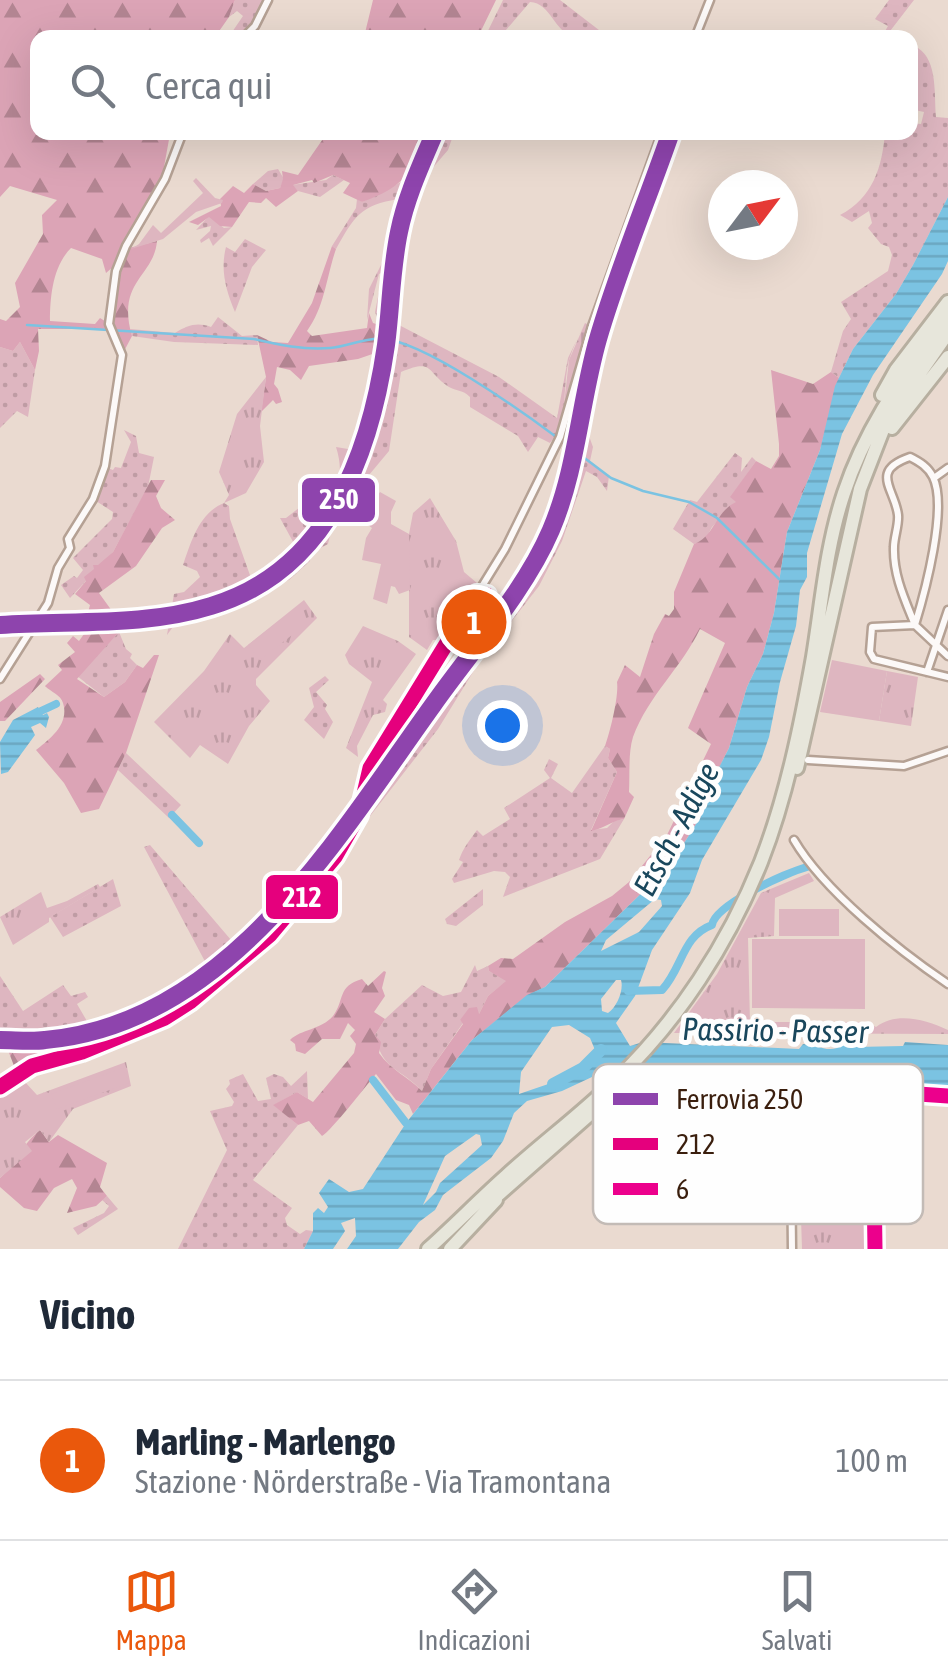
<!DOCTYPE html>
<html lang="it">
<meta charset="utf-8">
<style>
body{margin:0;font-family:"Asap Condensed",sans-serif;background:#f6f6f7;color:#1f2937}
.compass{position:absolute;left:708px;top:170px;width:90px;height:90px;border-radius:50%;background:#fff;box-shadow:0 10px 40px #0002;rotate:58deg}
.you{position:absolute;left:502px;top:725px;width:35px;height:35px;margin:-25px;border:8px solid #fff;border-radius:50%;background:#1a73e8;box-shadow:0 0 0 15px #1a73e833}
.badge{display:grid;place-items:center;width:65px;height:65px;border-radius:50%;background:#ea580c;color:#fff;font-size:32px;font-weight:700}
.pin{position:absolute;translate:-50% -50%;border:5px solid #fff;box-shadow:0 2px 10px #0006}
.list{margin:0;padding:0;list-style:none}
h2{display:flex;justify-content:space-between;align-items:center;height:130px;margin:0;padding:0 40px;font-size:42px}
h2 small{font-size:32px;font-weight:400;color:#747a83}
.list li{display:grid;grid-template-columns:65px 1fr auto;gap:30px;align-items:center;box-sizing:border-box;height:160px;padding:0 40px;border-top:2px solid #e0e1e3}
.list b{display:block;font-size:38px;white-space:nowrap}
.list p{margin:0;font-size:32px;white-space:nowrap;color:#747a83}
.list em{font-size:32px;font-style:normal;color:#747a83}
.icon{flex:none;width:55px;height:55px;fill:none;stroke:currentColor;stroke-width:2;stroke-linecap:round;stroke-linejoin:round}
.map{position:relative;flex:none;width:948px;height:1249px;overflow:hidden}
.search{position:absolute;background:#fff;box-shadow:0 10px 40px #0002;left:30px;right:30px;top:30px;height:110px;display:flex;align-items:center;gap:25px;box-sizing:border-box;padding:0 35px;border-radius:20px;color:#747a83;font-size:38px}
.sheet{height:290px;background:#fff}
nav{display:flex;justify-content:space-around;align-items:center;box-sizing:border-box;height:140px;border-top:2px solid #e0e1e3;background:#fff;font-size:28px;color:#747a83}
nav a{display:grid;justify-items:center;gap:5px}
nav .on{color:#ea580c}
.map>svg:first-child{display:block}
.grass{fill:url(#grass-dots)}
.forest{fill:url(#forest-firs)}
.park{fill:url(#park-tufts)}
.garden{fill:#deb6c0}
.water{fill:url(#water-rules);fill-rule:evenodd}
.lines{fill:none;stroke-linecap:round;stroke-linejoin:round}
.stream{stroke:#7bc3e2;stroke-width:2.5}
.canal{stroke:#7bc3e2;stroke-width:8}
.river{stroke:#7bc3e2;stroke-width:12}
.street-casing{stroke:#b5a194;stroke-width:11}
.secondary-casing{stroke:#b5a194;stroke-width:15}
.highway-casing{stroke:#b7afa0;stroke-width:18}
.street{stroke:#fcf9f8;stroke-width:6}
.secondary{stroke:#f6f4ef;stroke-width:10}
.highway{stroke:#e7e6db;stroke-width:12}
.bus-1-casing{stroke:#fefefe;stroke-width:22}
.bus-2-casing{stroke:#fefefe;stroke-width:22}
.bus-1{stroke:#e5007d;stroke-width:15}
.bus-2{stroke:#ec008c;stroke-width:15}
.rail-1-casing{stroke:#fefefe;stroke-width:25}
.rail-1{stroke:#8e44ad;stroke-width:18}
.labels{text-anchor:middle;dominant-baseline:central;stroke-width:10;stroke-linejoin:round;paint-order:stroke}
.water-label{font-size:32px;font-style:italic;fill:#19475c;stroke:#fefefe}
.key{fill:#fefefe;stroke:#c3bbb6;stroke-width:2.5}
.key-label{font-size:28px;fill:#3a1e0d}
.line-badge{stroke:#fefefe;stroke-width:4}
.badge-label{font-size:28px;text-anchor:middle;font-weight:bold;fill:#fff}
</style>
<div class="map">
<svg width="948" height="1249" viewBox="0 0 948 1249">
<defs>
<pattern id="grass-dots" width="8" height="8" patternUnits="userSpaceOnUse" patternTransform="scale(2.5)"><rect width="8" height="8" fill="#deb6c0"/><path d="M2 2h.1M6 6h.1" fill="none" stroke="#bf9ca4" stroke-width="1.8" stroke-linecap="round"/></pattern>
<pattern id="forest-firs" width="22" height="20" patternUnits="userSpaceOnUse" patternTransform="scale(2.5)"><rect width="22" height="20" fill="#dca4b6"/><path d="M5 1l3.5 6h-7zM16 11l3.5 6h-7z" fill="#b38592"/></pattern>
<pattern id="park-tufts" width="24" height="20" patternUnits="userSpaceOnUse" patternTransform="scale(2.5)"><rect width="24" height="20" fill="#deb6c0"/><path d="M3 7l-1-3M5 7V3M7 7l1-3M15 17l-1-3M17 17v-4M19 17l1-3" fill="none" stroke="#bf9ca4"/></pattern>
<pattern id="water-rules" width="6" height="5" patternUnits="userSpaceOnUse" patternTransform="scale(2.5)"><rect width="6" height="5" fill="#7bc3e2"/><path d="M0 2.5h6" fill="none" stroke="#6ba7c1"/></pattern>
</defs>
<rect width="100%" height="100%" fill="#eadad0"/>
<!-- grass -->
<path class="grass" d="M235,0H268L253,37H243L247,30L240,37L228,38L243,16L237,11L229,17Z
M503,0H560L608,37C598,38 584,40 574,37C554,32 551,3 530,2L500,37H485Z
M889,0H914L887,35L884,33L888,26L875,19Z
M918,48C938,61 934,95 936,117L948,118V197L913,265L896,294L853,349L839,378L831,372L843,331L851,319L841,302L888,271L892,255L889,247L881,244L868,228L872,223L869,211L852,222L840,215C873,198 882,167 885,133L910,132L911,123L921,124L924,112L915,110L911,49Z
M439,133H454L448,150L430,171L413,220L402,277L399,325L499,377L557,418L568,358L585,323C579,335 573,347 569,360C562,387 569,421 550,443L538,437L528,452L518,436L470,407V397C462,389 458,392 449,387C426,372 434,358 401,372L389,451L364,481H361L331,531L328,544L311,553L310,561L289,580L264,587L194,622L178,620L167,635L174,594L184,592L200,577L197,571L183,565C191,542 199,513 224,503L229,506L230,519L251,578L297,549L280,518H286L304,504L312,511L302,522L308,528C330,499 348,485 336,447L360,451C323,544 280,588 180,609L181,618C316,588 371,491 388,360C394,318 394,275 403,232C410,197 424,165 439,133Z
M417,163L396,229L386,325L379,322L375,312L383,272L379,274L367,320L369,289L386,255L399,199C360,205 354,217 336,249L332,246L356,208L357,199L362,202L403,181Z
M278,169L284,179L280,188L266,191L253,184L268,171Z
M333,175L344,180L320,197L298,191L292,185L326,180Z
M209,216L224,228L232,227L213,246L209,238L201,243L200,240L210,231L211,226L196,230Z
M245,239L266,250L252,267L235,312C226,291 220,270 226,247L235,252Z
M623,279L624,286L603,353L589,436L593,447L590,461L609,476L607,491L597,477L586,471L562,541L539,586L478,664L438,729L367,820L359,814L390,776L529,582L542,559L569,491L600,346Z
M218,317L242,336L257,335L258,345L174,342L132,336L130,329L175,333C188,325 197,322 211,327Z
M20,342L35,370L28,417L17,411L0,428V347L13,351Z
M124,430L136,436L139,453L154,457L148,487L113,552L70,598L61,585L74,576L77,578L83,570L73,558L112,519L113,512L93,499L105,467L113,470L115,467L121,468L131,442Z
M735,453L742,458L741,472L752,457L756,461L731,497L737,502L712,527L705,540L694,544L673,529L690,500L697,502Z
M119,632L126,649L132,654L130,658L137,665L125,682L104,697L77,676Z
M325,676L329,680L316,692L327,705L325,709L333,722L324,739L304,720L314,707L309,688Z
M605,746L610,749L608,758L617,772L591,830L607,828L614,821L624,819L600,859L503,897L510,877L505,872L494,871L454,883L452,879L463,862L459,860C463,848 469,841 477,830L483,836L510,819L504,808L550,778L544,770L549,759L558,764L551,778L572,793Z
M126,753L181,805L169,818L118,770Z
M150,845L237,947L209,969L144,847Z
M113,879L121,906L63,937L50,917Z
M483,889V905L456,926L447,924L445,919Z
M475,965L477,971L488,966L489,971L508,980L488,996L478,1016L460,1020L463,1023L431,1069L422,1091C401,1068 382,1071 375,1035L385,1019L422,985L443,996L461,992Z
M0,976L23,1011L63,985L71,996L85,992L88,997L77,1004L91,1028L52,1038H5L0,1029Z
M307,1071L308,1099L297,1092L274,1105L298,1125L253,1180L292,1208L285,1218L287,1225L300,1234L306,1230L313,1231L304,1249H178L227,1150L210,1111L232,1106L234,1102L226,1089L230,1084L229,1080L243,1074L258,1101L271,1099L266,1078L274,1074L283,1077L291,1086Z
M107,1196L118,1209L78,1235L73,1228L104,1213L109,1206L102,1200Z"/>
<!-- forest -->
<path class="forest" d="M0,0H235L229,17L215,37L38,38V132L180,133L178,136L170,134L162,178L114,266L106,273L102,259L71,248C53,266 50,296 50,321L95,324L100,318L108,323L112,290L125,249L157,241C154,277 116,281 132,336L122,355L118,356L108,329H38L39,351L35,370L20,342L13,351L0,347V319L6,321L20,307L15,283L43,234L42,215L57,200L10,186L0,197Z
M373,0H496L478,37H364Z
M327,133H432C413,172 404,187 362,202L343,193L350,183L333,175L314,183L312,180L293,185L298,191L276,207L266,198L261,203L249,202L232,227L220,226L209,217L198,225L189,222L221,206L220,199L233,186L244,193L253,184L266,191L280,188L283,179L282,171L298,175Z
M332,246L336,249C326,278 325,306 307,331L312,336L367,328L369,313L373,323L386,327L384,350L358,359L309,366L301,380L290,370L277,367L274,384L278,389L282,402L276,404L273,400L261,412L266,377L257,335L272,342L288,343L312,303Z
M771,370L813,384L831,372L839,378L820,450L787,532L774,613L763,654L747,687L729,748L704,797L701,816L681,848L657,878L545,987L527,996L472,1040L413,1114L409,1105L396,1100L376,1074C365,1087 332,1130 322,1136L309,1121L298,1125L273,1105L297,1092L313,1102L354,1053L356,1044L350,1036L355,1030L348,1023L340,1039H322L305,1054L296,1051L295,1044L290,1040C301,1029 321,1030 333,1016C345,1000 337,986 362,979L368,986L384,971L386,972L382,988L385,996L374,1012L385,1019L375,1035L381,1042L379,1053C391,1070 408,1077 422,1091L431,1069L463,1024L460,1020L469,1008L477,1007L479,1014L488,996L506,981L489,971L488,966L501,958L513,959L565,922L612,896L629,882L667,835L711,744L688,728L725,643L700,629C682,667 648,696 633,737C628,753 630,775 629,792L634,797L624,819C611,821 605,828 591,831L617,772L608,758L610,749L605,746C610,732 619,696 617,682L625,665L640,677L654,634L665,614L669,616L674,609V592L694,544C714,537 716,511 736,502L730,497L756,461L771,469L779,456V444Z
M151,480H165L156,496L161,508L175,520L162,528L136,566L99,593L112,611L119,632L77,679L104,697L125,682L137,665L143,668L154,655H159L126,753L99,809L81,813L64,783L36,750C48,740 70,725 63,703C61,695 51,692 45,686L62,670L58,665L75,652L67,643L73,636L79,641L89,627L86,620L90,605L75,594L86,581L84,577L94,569L93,565H98L113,552Z
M40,674L45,679L5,721H0V702Z
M74,1043V1049L16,1071L6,1045L25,1049Z
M40,1130L49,1142L58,1135L107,1163L100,1187L107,1196L96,1206L67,1213L77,1188L72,1179L54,1188L37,1211L24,1208L0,1187V1178C17,1163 22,1144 40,1130Z"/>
<!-- park -->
<path class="park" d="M585,323L589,325L562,421L569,360Z
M266,377L260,426L264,462L246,493L224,503L229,495L219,472L237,414Z
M430,498L456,541L464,572L477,583L442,640H433L427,650L409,637V534L413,513Z
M304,600L317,618L256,679V685L270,701L249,726L228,764L200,745L190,758L154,722L204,671L230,634L244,648Z
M363,626L398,641L416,654L383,700L387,704L385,712L373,715L357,746L358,757L346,748L372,682L349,664L345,655Z
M887,671L918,677L911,726L879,721Z
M809,873L814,881L775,898L774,936L748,938L750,1022H866L876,1027C897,1011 926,1020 948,1030V1034L674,1033L717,974L761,893Z
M98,884L100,887L49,918V922L13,945L0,917L41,892L47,908L67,901Z
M126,1062L131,1086L73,1109L49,1142L40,1130L25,1142L32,1151L0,1178V1091L16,1080L25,1082L37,1095Z
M859,1114L867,1118L870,1128L871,1249H802L800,1187H795L797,1158L841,1117Z"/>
<!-- garden -->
<path class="garden" d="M196,178L215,198L223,200L222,203L196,212L163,239L131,249L139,244L153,225L161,233L203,193L193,181Z
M380,492L396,501L391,512V524L409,534L410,590L399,594L395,587L391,586L387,604L373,599L381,564L362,560L366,538L372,528L368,525L367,510Z
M460,573L476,583L455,616L439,606Z
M280,620L292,635L260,660L248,645Z
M832,660L887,671L879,721L820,712Z
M779,909H839V936H779Z
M752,939H865V1009L752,1008Z
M123,1068L129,1083L57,1109L51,1094Z"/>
<!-- water -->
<path class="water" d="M948,197V261L942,274L873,375L842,434L807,553V577L800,590L796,626L780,682L769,737L761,760L702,860L690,893L652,950L635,996L616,1023L630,1046L643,1042L799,1049L803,1044C814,1044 826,1052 837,1048C842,1046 845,1043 849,1041L856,1047L903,1046L905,1042L948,1045V1087C873,1081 797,1076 722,1076C679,1076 647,1088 607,1070L562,1091L527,1101L514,1113L503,1141L491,1158L443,1195L435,1210L419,1222L398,1249H347L356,1236L355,1218L341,1223L345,1231L333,1249H304L313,1231V1213L318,1208L324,1213L328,1207L319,1193L329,1179L349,1192L363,1189L406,1123L472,1040L527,995L545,987L657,878L681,848L701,816L704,797L729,748L747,687L763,654L774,613L787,532L820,450L835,386L853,349L896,294L913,265ZM655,899L661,900L662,906L639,932L601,951L606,940ZM616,980H621C624,990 617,1007 608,1013L602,1011L601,999ZM569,1025L590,1038L595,1050L590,1064L560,1080L519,1094L521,1072L552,1027ZM476,1134L480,1135L482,1145L440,1183L436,1192L423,1205L445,1156Z
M38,707L43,715L47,713L49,717L46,728L40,723L31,727L35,735L8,772L1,774L0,742L13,720Z"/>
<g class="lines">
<!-- stream -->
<path class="stream" d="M27,325L254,339C279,345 303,350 330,348C347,347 365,337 383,339C423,341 520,410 555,436
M562,441L611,478L643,491L689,502L717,518L779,579"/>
<!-- canal -->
<path class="canal" d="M41,711L56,704
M172,815L199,843
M628,991L662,990C683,967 682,936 712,925C715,905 785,873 807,867
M373,1080L406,1123"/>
<!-- river -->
<path class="river" d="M553,1084L583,1068L601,1050"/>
<defs>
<path id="street" d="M243,38L255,26L268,0
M695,38L710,0
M910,457C920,462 928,467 933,477C948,507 925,592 915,625C905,600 893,575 894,547C894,537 899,525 898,515C895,489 869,471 910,457Z
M934,478L948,468
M948,656L915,625L872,627L870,652L874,659L948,677
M927,672L948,610
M0,679L48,603L58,568L70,548L68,539L93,499L105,466L122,355L109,324L116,271L126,246L165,179L183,132
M808,760L904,766L948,751
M794,840C824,891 898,950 948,984
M0,1087L32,1066L99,1046L176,1011L263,942L335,857L359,815L370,768L505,549L560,437L592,326L662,132
M647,1094L639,1102L631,1094L639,1086L647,1094L869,1092L877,1097
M792,1249L791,1162L795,1150L831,1124L838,1114L873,1111"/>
<path id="secondary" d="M875,1249V1100L881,1094L889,1092L948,1096"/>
<path id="highway" d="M882,395L896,370L948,302
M892,428L948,357
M797,768L860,489L886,422L948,333
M489,1203L590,1114
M428,1249C455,1225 479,1200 506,1176C541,1144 580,1115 614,1082C678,1021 728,944 761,862C786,798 801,725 813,657C822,602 826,547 844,493C865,429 905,370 948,318
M450,1249L496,1200"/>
</defs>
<!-- street casing -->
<use href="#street" class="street-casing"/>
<!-- secondary casing -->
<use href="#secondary" class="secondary-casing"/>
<!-- highway casing -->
<use href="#highway" class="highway-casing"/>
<!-- street -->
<use href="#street" class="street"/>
<!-- secondary -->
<use href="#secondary" class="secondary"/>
<!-- highway -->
<use href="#highway" class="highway"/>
<defs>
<path id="bus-1" d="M0,1087L32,1066L82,1052L165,1018L190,1002L270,935L335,857L359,815L370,768L477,594L487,595"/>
<path id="bus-2" d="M647,1094L869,1092L877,1097L889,1092L948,1096
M875,1249L873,1111L877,1097"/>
</defs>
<!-- bus-1 casing -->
<use href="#bus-1" class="bus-1-casing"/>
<!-- bus-2 casing -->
<use href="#bus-2" class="bus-2-casing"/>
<!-- bus-1 -->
<use href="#bus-1" class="bus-1"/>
<!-- bus-2 -->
<use href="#bus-2" class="bus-2"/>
<defs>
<path id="rail-1" d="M0,625C69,620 144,627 211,606C328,571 370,456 386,345C391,308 391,270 399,232C406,197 421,165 435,132
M0,1040C15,1040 31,1042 45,1040C228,1024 337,838 433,705C471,651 525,591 551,530C577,469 580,402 598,339C618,270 647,201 671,132"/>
</defs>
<!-- rail-1 casing -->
<use href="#rail-1" class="rail-1-casing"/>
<!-- rail-1 -->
<use href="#rail-1" class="rail-1"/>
</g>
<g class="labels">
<!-- water labels -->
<g class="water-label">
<text transform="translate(676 829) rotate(-62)">Etsch - Adige</text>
<text transform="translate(775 1030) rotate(1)">Passirio - Passer</text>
</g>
</g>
<!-- legend -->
<rect x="593" y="1064" width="330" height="160" rx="15" class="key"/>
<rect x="613" y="1093" width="45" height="12" fill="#8e44ad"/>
<rect x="613" y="1138" width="45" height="12" fill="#e5007d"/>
<rect x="613" y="1183" width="45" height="12" fill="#ec008c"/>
<g class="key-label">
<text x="676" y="1109">Ferrovia 250</text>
<text x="676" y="1154">212</text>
<text x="676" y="1199">6</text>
</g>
<g class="line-badge">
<rect x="300" y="476" width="77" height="48" rx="10" fill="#8e44ad"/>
<rect x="264" y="873" width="76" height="48" rx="10" fill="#e5007d"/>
</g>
<g class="badge-label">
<text x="339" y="509">250</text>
<text x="302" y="907">212</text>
</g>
</svg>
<svg class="compass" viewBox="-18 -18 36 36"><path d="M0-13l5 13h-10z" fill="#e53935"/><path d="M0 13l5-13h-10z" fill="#747a83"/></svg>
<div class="you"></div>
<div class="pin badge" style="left:474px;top:622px">1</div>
<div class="search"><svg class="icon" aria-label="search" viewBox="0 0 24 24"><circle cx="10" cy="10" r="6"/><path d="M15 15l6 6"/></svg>Cerca qui</div>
</div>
<section class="sheet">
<h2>Vicino<small></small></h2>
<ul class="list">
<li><span class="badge">1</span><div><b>Marling - Marlengo</b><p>Stazione · Nörderstraße - Via Tramontana</p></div><em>100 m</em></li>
</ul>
</section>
<nav>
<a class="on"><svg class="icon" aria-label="map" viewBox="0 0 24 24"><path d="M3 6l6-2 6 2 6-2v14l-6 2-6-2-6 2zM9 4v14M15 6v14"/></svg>Mappa</a>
<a><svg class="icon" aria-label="directions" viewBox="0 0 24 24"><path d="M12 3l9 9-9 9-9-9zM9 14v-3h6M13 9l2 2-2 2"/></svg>Indicazioni</a>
<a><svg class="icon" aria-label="saved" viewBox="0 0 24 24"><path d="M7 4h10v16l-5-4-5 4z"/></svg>Salvati</a>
</nav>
